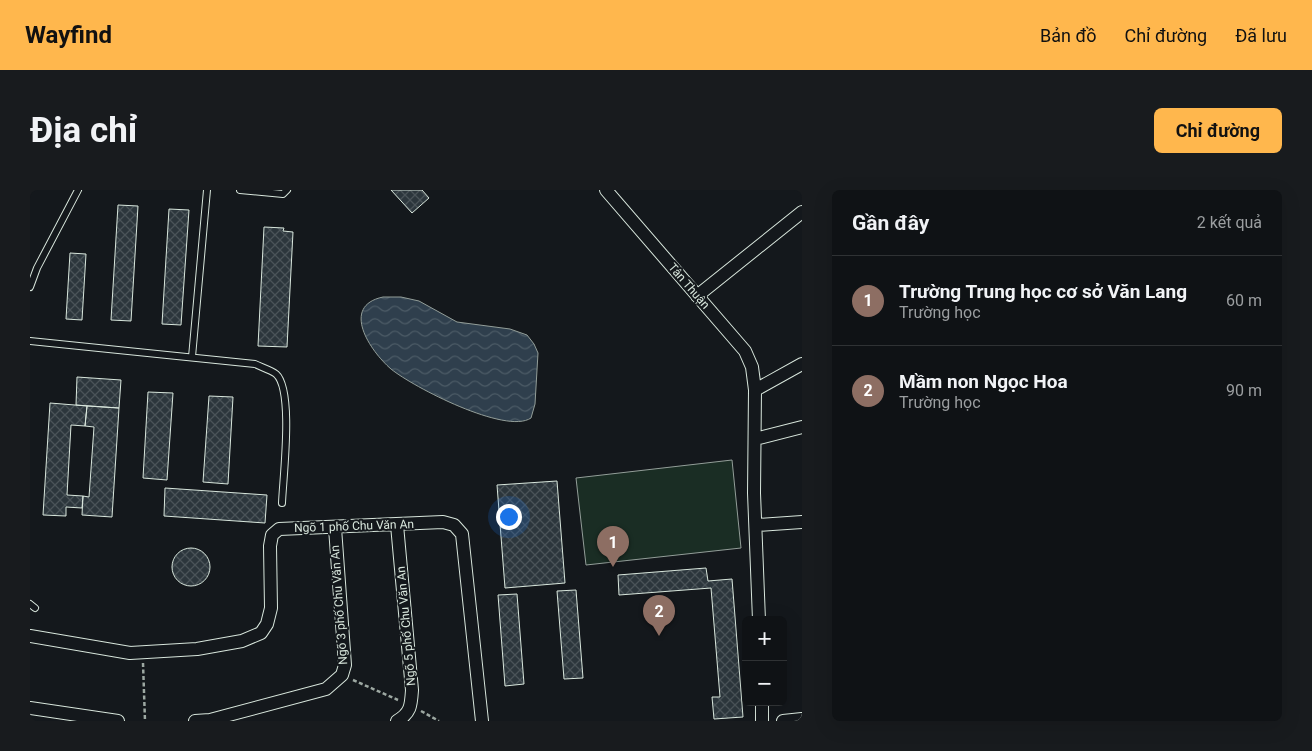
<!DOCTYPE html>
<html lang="vi">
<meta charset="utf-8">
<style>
body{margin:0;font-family:Roboto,sans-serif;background:#181b1e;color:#f1f3f6}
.controls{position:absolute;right:15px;bottom:15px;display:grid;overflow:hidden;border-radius:8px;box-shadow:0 5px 20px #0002}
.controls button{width:45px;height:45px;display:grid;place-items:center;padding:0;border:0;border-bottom:1px solid #2f3234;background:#0f1215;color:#f1f3f6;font:25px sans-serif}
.you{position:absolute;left:478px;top:326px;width:18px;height:18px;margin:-12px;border:4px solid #fff;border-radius:50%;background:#1a73e8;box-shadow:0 0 0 8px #1a73e833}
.badge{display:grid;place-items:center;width:32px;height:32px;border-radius:50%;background:#ffb74d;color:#fff;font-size:16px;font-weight:700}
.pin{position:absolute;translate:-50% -41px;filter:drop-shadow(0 1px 2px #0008)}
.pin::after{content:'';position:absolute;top:26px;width:18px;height:15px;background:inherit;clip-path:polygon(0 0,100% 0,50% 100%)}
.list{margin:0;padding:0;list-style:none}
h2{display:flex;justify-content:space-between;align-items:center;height:65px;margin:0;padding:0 20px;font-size:21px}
h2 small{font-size:16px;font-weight:400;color:#9b9ea0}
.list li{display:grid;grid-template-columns:32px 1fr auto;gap:15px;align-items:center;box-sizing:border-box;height:90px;padding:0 20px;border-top:1px solid #2f3234}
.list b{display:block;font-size:19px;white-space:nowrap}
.list p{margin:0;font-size:16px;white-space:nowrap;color:#9b9ea0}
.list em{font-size:16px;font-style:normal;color:#9b9ea0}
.map{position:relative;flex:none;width:772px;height:531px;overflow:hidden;border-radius:8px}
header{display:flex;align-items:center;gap:30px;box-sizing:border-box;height:70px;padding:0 25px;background:#ffb74d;color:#111}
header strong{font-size:24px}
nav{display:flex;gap:28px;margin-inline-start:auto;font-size:18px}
.intro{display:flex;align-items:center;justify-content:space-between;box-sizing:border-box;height:120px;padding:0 30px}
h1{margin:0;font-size:35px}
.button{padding:12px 22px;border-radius:8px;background:#ffb74d;color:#111;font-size:18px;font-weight:700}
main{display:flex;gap:30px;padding:0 30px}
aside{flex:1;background:#0f1215;border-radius:8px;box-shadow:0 5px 20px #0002}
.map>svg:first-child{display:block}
.garden{fill:#1a2d24;stroke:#939e99}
.water{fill:url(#water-waves);stroke:#939e99}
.building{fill:url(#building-cross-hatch);stroke:#d8e6dc}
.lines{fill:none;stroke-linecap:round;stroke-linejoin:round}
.lane-casing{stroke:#d8e6dc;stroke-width:8}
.street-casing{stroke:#d8e6dc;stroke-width:14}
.path{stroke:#9da8a2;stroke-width:2.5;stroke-dasharray:4 2.5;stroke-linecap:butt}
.lane{stroke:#14181c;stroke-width:6}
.street{stroke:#14181c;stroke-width:12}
.labels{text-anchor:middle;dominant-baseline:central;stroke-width:4;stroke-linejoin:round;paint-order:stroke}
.street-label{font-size:12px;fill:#d8e6dc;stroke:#14181c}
</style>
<header>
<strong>Wayfind</strong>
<nav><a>Bản đồ</a><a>Chỉ đường</a><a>Đã lưu</a></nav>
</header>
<div class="intro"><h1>Địa chỉ</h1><a class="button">Chỉ đường</a></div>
<main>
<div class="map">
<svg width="772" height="531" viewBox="0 0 772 531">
<defs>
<pattern id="water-waves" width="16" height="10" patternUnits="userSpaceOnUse" patternTransform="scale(1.25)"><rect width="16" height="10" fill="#2f3f4d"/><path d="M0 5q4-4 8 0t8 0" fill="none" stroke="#4c5b66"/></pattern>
<pattern id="building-cross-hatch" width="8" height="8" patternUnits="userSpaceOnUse" patternTransform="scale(1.25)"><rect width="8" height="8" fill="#2c363c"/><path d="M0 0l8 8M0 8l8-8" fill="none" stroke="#4a5358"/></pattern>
</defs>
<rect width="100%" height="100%" fill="#14181c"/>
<!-- garden -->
<path class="garden" d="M702,270L711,358L556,375L546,288Z"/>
<!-- water -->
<path class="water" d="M353,107H371L389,111L427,132L480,139L497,145L504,154L508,163L505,214L501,228C476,245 383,197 361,179C340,161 310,116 353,107Z"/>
<!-- building -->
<path class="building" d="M361,0H392L399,8L382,23Z
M88,15L108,16L101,131L81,130Z
M139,19L159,20L151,135L132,134Z
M234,37L254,38L253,41L263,42L257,157L228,156Z
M40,63L56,64L52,130L36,129Z
M47,187L91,190L89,218L46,215Z
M118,202L143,203L137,290L113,288Z
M179,206L203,207L198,294L173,292Z
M20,213L57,216L55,236L41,235L37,305L53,306L52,318L36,317V326L13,325Z
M57,216L89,218L82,327L52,325L53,306L59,307L64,237L55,236Z
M527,291L535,393L475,398L467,295Z
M135,298L237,305L235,333L134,326Z
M142 377a19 19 0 1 1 38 0a19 19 0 1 1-38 0Z
M676,378L678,391L702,389L713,527L684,529L682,507H690L681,398L589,405L588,385Z
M546,400L553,488L534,489L527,401Z
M487,404L494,494L475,496L468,405Z"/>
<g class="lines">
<defs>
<path id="lane" d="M210,0L253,4L257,0
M0,97L7,78L48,0
M0,151L225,174C231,177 241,180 246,184C264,200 253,287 252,313
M162,167L177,0
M0,414L5,418"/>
<path id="street" d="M576,0L715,161L722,177L725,200
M667,106L772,22
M725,249L772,237
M727,335L772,332
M729,430L724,303L725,200L772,174
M0,446L100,463L167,459L212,451L231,443L237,434L241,418L240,356L242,345L249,339L413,332L424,335L432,344L452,531
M732,512V531
M0,518L88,531
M165,531L180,530L296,499L312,485L315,475L305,338
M367,531C381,523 381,515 382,500L367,335
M753,531L772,529"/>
</defs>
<!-- lane casing -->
<use href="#lane" class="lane-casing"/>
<!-- street casing -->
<use href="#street" class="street-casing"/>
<!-- path -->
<path class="path" d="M113,473L115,531
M323,490L368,510
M391,521L409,531"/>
<!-- lane -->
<use href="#lane" class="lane"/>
<!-- street -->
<use href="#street" class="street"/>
</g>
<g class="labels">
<!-- street labels -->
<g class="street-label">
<text transform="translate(659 96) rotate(49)">Tân Thuận</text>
<text transform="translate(324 336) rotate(-2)">Ngõ 1 phố Chu Văn An</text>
<text transform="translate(309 415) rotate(-94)">Ngõ 3 phố Chu Văn An</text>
<text transform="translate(376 436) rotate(-95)">Ngõ 5 phố Chu Văn An</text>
</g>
</g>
</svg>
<div class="controls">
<button>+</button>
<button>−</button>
</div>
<div class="you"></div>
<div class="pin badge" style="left:583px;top:377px;background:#8d6e63">1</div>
<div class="pin badge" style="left:629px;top:446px;background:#8d6e63">2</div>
</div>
<aside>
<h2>Gần đây<small>2 kết quả</small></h2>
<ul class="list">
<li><span class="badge" style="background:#8d6e63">1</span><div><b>Trường Trung học cơ sở Văn Lang</b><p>Trường học</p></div><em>60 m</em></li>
<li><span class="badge" style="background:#8d6e63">2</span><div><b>Mầm non Ngọc Hoa</b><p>Trường học</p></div><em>90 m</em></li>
</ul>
</aside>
</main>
